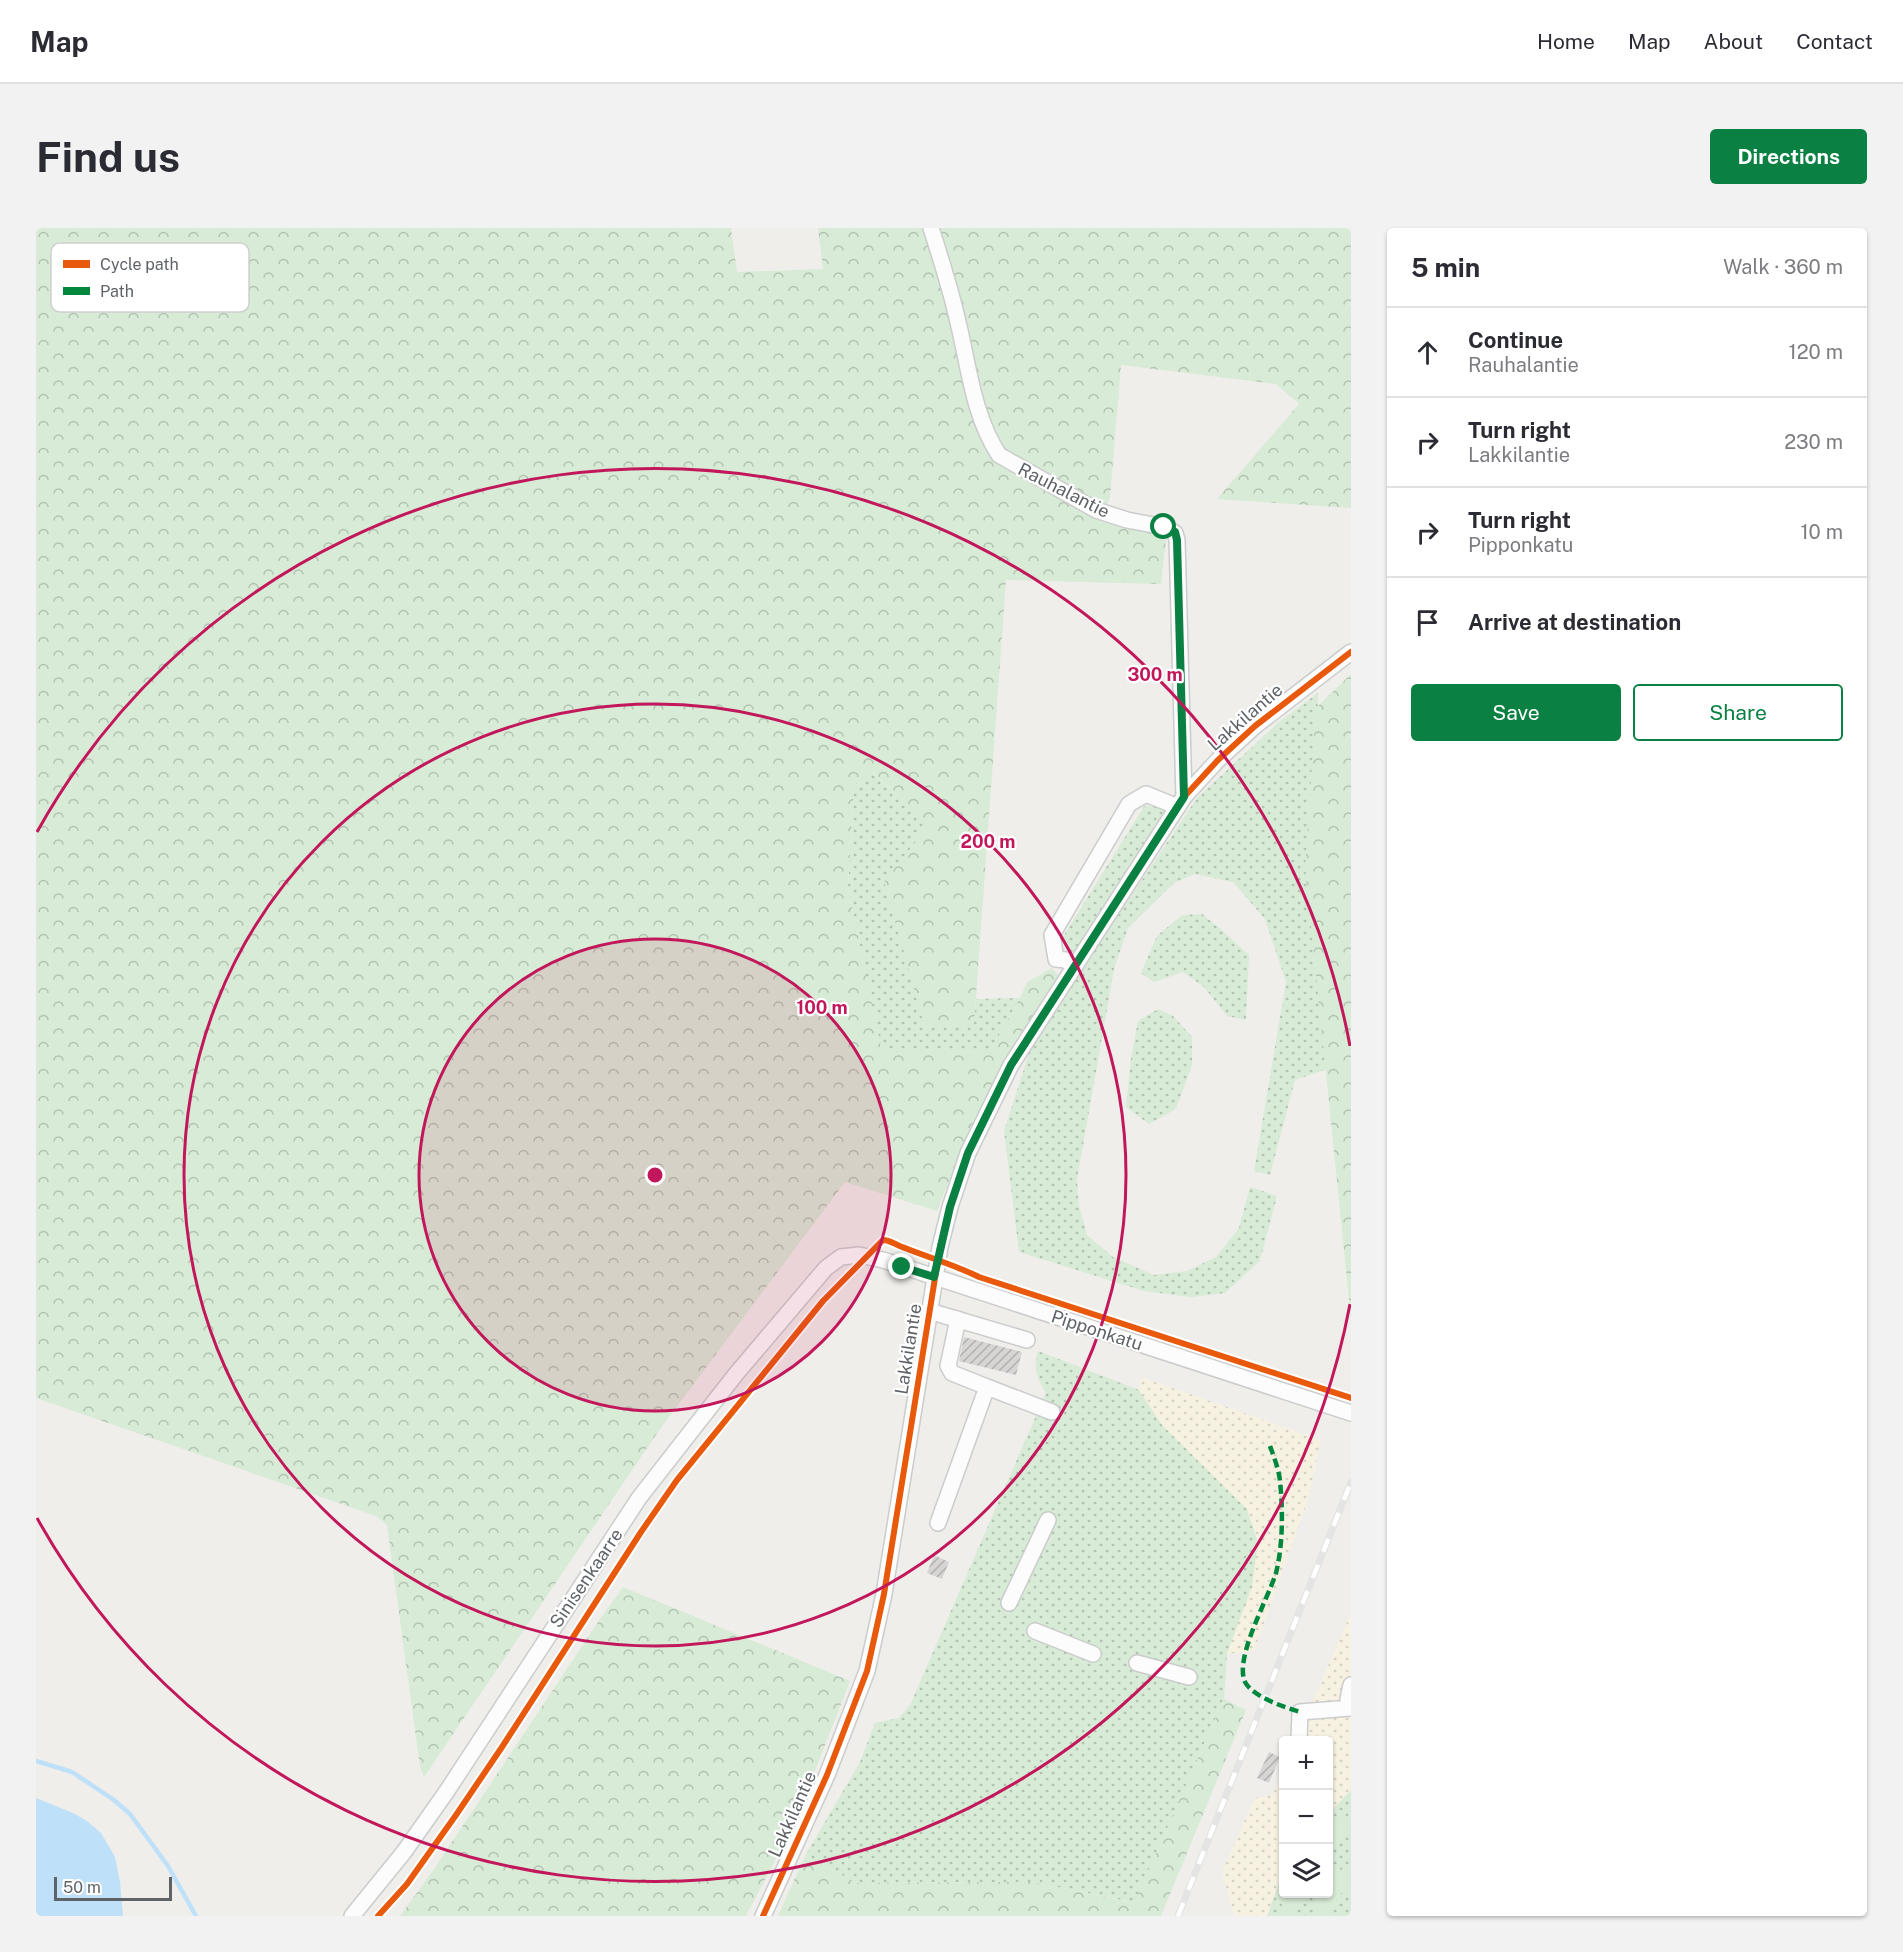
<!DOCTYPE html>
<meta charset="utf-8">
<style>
body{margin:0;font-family:"Public Sans",sans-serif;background:#f2f2f3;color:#2b2b33}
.controls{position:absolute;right:18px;bottom:18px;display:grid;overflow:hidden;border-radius:6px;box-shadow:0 2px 4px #0004}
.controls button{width:54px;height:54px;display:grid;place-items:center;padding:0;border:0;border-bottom:2px solid #e1e1e2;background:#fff;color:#2b2b33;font:30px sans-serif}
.scale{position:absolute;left:18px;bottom:15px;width:118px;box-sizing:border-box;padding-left:6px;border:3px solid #5f6368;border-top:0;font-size:16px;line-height:21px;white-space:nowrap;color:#5f6368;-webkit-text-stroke:4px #fff;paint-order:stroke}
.stop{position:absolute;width:18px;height:18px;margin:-14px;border:4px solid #0b8043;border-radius:50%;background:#fff}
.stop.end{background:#0b8043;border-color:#fff;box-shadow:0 2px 6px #0008}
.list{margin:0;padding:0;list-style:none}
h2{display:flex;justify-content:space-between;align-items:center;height:78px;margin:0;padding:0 24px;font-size:26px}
h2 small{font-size:20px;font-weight:400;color:#7c7c81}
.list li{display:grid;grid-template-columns:39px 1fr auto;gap:18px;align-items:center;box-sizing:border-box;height:90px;padding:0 24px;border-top:2px solid #e1e1e2}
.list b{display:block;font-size:22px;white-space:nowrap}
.list p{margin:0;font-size:20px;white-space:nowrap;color:#7c7c81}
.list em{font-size:20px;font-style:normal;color:#7c7c81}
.actions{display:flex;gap:12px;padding:18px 24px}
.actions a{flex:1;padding:14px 0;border:2px solid #0b8043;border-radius:6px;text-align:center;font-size:21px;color:#0b8043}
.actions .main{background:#0b8043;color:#fff}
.icon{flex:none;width:33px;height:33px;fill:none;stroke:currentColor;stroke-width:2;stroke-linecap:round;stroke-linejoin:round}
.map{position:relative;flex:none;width:1315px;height:1688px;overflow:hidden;border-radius:6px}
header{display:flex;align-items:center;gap:36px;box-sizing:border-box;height:84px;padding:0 30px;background:#fff;border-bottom:2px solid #e1e1e2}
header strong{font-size:28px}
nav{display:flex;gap:33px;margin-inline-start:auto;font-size:21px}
.intro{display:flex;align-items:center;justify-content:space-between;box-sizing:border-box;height:144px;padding:0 36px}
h1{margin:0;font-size:42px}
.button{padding:15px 27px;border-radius:6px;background:#0b8043;color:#fff;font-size:21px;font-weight:700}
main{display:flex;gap:36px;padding:0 36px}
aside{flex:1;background:#fff;border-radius:6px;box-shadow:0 2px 4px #0004}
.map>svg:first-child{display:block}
.grass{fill:url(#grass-dots)}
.forest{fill:url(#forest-crowns)}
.sand{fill:url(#sand-dots)}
.pitch{fill:#d8ebd6}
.water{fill:#bfe0f9}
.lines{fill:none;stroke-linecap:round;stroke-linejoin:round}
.stream{stroke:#bfe0f9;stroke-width:4.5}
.building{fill:url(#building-hatch)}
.minor-casing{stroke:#cbcccc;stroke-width:18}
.minor{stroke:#fdfcfc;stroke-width:15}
.rail-casing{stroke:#e4e4e4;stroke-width:7}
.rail{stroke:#fff;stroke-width:4.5;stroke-dasharray:14;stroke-linecap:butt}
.quiet{stroke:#00873e;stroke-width:4.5;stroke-dasharray:9 4.5;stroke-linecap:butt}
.cycleway-casing{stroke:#fff;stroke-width:10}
.cycleway{stroke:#e8590c;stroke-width:6}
.route{stroke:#0b8043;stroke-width:8}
.ring{fill:none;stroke:#c2185b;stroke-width:3}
.labels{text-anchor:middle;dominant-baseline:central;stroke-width:4.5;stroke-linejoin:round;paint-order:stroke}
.street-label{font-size:18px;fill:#5f6368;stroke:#fff}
.key{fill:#fff;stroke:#cfd0d2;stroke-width:1.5}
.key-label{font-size:16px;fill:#5f6368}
.centre{fill:#c2185b;stroke:#fff;stroke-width:3}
.ring-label{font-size:18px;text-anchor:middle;font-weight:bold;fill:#c2185b;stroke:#fff;stroke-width:4.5;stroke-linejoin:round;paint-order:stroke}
</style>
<header>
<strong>Map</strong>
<nav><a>Home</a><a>Map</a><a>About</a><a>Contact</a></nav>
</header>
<div class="intro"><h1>Find us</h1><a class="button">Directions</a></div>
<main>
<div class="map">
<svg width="1315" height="1688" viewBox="0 0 1315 1688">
<defs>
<pattern id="grass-dots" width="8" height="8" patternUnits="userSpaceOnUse" patternTransform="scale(1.5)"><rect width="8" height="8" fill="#d8ebd6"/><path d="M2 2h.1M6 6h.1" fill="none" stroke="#b2c2b1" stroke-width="1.8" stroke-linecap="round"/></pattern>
<pattern id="forest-crowns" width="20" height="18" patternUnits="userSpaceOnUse" patternTransform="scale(1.5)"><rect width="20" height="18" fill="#d8ebd6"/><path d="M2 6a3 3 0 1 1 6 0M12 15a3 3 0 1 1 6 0" fill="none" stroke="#b2c2b1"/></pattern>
<pattern id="sand-dots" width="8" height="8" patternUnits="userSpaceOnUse" patternTransform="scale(1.5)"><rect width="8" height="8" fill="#f6f1e1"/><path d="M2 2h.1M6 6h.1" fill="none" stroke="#d5d1c4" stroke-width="1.8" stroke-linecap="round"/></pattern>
<pattern id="building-hatch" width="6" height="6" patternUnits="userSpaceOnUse" patternTransform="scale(1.5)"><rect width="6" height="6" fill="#d6d5d3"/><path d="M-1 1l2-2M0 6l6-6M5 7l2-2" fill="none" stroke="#b1b0af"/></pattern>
</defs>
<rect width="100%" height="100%" fill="#efeeea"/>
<!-- grass -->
<path class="grass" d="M1282,465L1277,633L1297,839L1259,852L1234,947L1218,943L1250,754L1229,691L1197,654L1159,646L1138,655L1092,700L1078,741L1041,952L1043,977L1051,1007L1077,1029L1118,1047L1151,1043L1180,1029L1203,1000L1214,959L1241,968L1224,1033L1189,1065L1155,1069L1108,1063L983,1024L968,903L996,816L1161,570L1243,494Z
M834,542L897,602L938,796L940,771L984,770L955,823L846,825L812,659L818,557Z
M1109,577L1130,581L1037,727L1025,712Z
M1166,686L1186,702L1213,727L1210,792L1191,788L1168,759L1147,744L1118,754L1105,745L1121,708L1146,687Z
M1122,781L1137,788L1156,809V837L1140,881L1113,896L1090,879L1095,830L1102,793Z
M1002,1123L1103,1162L1126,1197L1211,1281L1222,1314L1216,1359L1191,1426L1188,1471L1098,1676L1091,1673L996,1654L821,1655L769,1628L824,1534L839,1495L863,1490L874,1477L1010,1165C1001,1150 997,1140 1002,1123Z
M1315,1562V1688H1231L1247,1643L1248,1666H1292L1293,1585Z"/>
<!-- forest -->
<path class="forest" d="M0,0H695L701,44L787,41L782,0H1315V280L1181,271L1263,176L1240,156L1085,137L1074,269L1068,286L1130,311L1125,356L970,352L938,796L889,800L848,654L892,598L835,542L818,557L812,659L846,824L954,823L984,770L991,754L1016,740L1023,748L967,835L922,930L901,983L809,954L624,1201L388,1549L384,1539L351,1297L340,1288L0,1170Z
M1315,446V1091L1269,639L1280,480Z
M587,1359L814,1453L770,1566L747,1617L710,1688H364L396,1644L564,1391Z
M1188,1471L1210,1482L1125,1688H742L769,1628L821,1655L996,1654L1098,1675Z"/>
<!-- sand -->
<path class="sand" d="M1105,1149L1285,1212L1272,1272L1218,1423L1191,1426L1216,1359L1222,1314L1211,1281L1126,1197L1103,1162Z
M1315,1385V1562L1293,1585L1292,1512H1260Z
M1247,1541V1643L1231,1688H1198L1186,1644L1219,1570L1237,1566Z"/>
<!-- pitch -->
<path class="pitch" d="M1315,1586V1605L1293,1623V1601L1304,1592Z
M1315,1639V1658C1302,1667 1297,1672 1296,1688H1276L1280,1673L1284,1666H1292L1293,1651L1303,1642Z
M1250,1666H1268L1260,1688H1242Z"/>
<!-- water -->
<path class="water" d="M0,1570L37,1585L51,1593L65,1605L79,1629L84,1654L87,1688H0Z"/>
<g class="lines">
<!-- stream -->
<path class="stream" d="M0,1533L36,1544L78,1572L94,1586L132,1638L160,1688"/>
</g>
<!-- building -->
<path class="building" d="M928,1109L986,1124L980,1147L923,1133Z
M898,1327L913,1334L906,1351L891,1345Z
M1233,1524L1244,1529L1233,1555L1221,1550Z"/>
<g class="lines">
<defs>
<path id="minor" d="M895,0C905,31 915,63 922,94C933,139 937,187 963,227L1060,282L1091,292L1128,299L1139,305L1141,312L1148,569
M1038,740L1030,732L1020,731L1016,707L1093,576L1110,566L1142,579
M893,1083L991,1112
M951,1159L1016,1184
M902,1295L951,1159L916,1145L912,1138L922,1091
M973,1375L1012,1292
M999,1403L1057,1426
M1101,1435L1153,1449
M1313,1480L1312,1471L1315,1457
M1263,1512L1264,1484L1315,1480
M316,1688L368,1624L411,1563L603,1270L700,1146L790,1040L805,1029L823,1027L847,1032L1315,1185
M727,1688L791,1547L831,1443L848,1366L904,1019L914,979L932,925L975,837L1148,569L1182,532L1219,498L1315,424"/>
</defs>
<!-- minor casing -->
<use href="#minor" class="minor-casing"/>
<!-- minor -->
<use href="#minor" class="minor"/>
<defs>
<path id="rail" d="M1142,1688L1315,1254"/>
</defs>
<!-- rail casing -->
<use href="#rail" class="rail-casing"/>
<!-- rail -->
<use href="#rail" class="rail"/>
<!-- quiet -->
<path class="quiet" d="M1234,1218C1238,1229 1243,1242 1244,1253C1247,1282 1247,1317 1240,1345C1232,1371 1198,1430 1209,1454C1217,1469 1248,1479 1264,1484"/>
<defs>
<path id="cycleway" d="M342,1688L371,1656L420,1587L466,1519L605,1304L641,1252L787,1073L847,1012C855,1012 861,1018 869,1020C894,1030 919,1037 943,1049L1315,1170
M727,1688L791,1547L831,1443L848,1366L904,1019L914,979L932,925L975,837L1148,569L1182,532L1219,498L1315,424"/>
</defs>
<!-- cycleway casing -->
<use href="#cycleway" class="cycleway-casing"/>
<!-- cycleway -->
<use href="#cycleway" class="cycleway"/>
</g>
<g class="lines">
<!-- route -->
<path class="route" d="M866,1039L898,1049L914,979L932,925L975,837L1148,569L1141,312L1139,304L1128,299"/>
</g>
<!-- distance rings -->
<circle cx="619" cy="947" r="236" fill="#c2185b" fill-opacity=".12"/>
<g class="ring">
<circle cx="619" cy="947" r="236"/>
<circle cx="619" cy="947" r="471"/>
<path d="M1314 1076A707 707 0 0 1 1 1290M1 604A707 707 0 0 1 1314 818"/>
</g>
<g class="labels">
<!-- street labels -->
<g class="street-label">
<text transform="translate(1028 262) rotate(27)">Rauhalantie</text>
<text transform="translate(1209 489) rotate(-41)">Lakkilantie</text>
<text transform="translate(1061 1102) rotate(18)">Pipponkatu</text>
<text transform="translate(872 1121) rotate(-81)">Lakkilantie</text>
<text transform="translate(550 1350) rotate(-56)">Sinisenkaarre</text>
<text transform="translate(756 1586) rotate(-66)">Lakkilantie</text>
</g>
</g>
<!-- legend -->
<rect x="15" y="15" width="198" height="69" rx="9" class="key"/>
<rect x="27" y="32" width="27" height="8" fill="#e8590c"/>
<rect x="27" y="59" width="27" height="8" fill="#00873e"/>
<g class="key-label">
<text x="64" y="42">Cycle path</text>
<text x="64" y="69">Path</text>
</g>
<circle cx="619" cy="947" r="9" class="centre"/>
<g class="ring-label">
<text x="1119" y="453">300 m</text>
<text x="952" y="620">200 m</text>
<text x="786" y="786">100 m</text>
</g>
</svg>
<div class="controls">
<button>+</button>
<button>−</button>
<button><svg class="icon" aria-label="layers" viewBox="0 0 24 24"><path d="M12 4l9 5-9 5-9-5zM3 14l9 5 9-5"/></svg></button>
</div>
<div class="scale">50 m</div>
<div class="stop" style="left:1128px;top:299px"></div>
<div class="stop end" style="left:866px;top:1039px"></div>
</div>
<aside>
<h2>5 min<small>Walk · 360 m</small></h2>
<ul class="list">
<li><svg class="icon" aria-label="ahead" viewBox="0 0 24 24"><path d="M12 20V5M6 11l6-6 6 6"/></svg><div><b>Continue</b><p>Rauhalantie</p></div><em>120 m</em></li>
<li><svg class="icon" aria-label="right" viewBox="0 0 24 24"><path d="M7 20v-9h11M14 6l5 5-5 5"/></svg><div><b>Turn right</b><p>Lakkilantie</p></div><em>230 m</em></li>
<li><svg class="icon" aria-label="right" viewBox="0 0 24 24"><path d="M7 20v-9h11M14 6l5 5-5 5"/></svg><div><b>Turn right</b><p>Pipponkatu</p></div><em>10 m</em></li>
<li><svg class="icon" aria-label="arrive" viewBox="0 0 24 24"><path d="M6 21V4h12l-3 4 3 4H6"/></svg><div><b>Arrive at destination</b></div></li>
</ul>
<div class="actions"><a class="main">Save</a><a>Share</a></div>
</aside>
</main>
